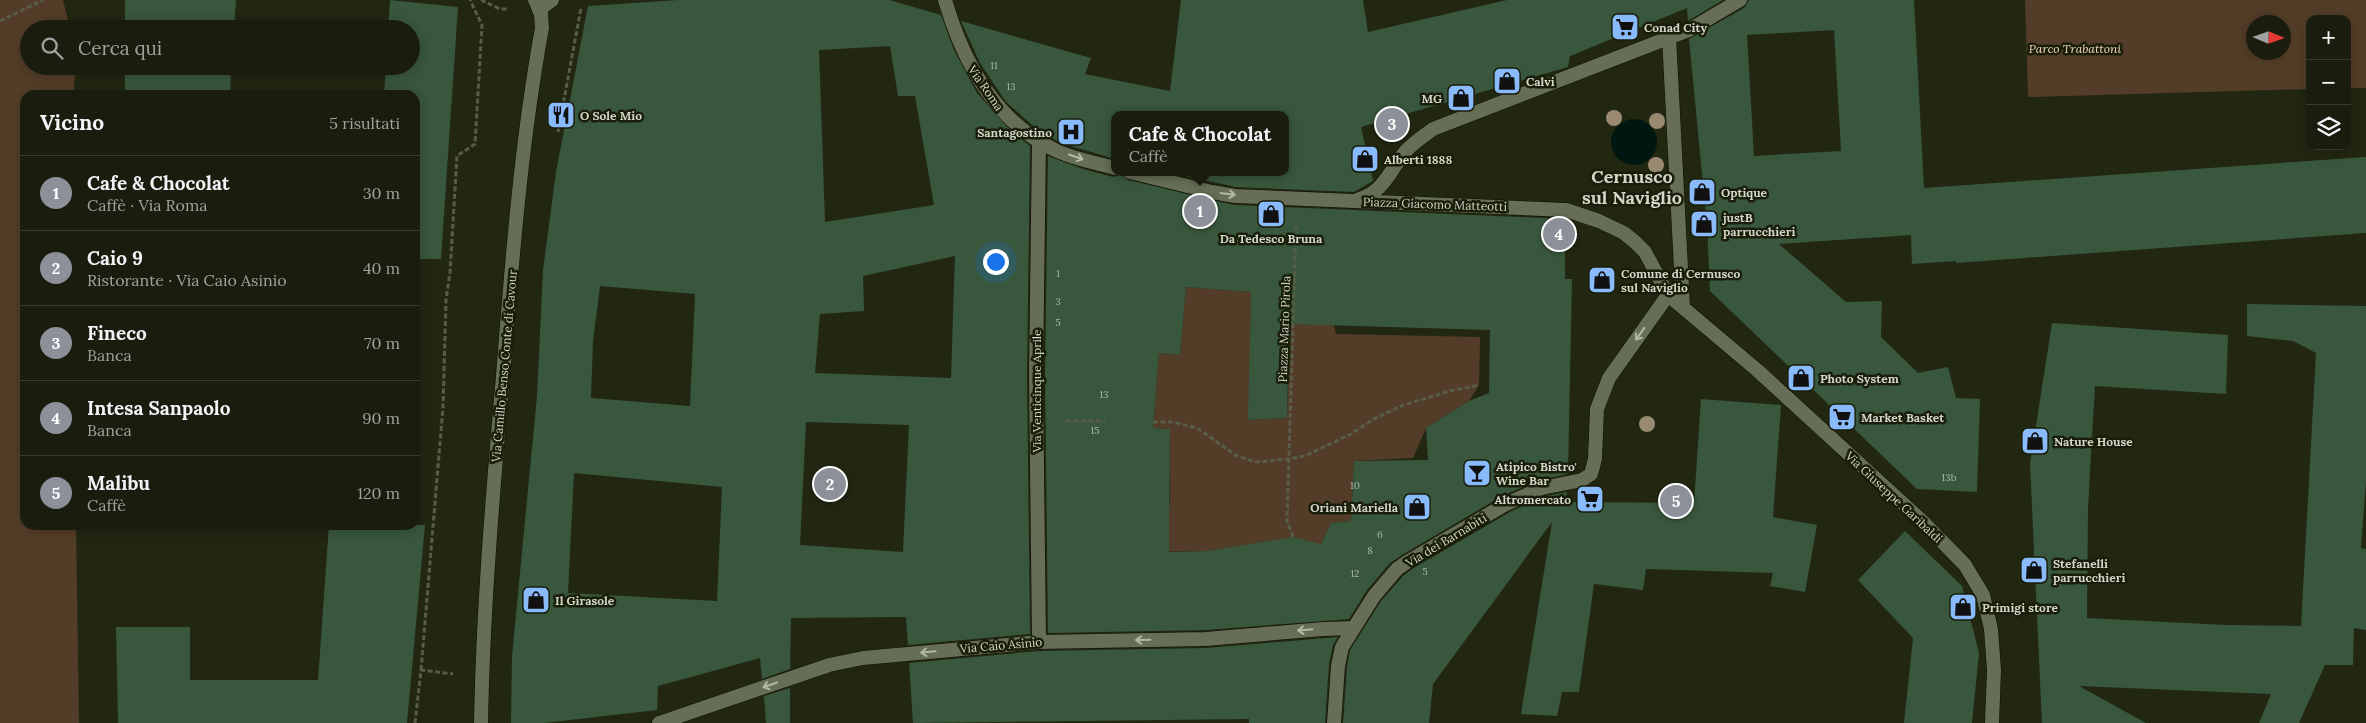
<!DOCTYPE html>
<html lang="it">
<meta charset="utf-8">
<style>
body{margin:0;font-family:Lora,serif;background:#232617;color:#f1f3f6}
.controls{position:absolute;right:15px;top:15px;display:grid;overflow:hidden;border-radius:10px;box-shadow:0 2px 12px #0003}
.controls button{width:45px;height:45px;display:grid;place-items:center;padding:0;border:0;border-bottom:1px solid #383b2e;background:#1a1d0e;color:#f1f3f6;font:25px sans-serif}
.compass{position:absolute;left:2246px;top:15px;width:45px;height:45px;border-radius:50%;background:#1a1d0e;box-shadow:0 2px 12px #0003;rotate:92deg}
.you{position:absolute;left:995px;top:261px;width:18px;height:18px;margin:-12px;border:4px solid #fff;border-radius:50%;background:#1a73e8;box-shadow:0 0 0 8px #1a73e833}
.badge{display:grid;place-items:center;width:32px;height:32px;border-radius:50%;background:#8c9099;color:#fff;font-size:16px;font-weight:700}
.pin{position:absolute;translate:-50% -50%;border:2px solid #fff;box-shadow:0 1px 5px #0006}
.popup{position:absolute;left:1111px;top:111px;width:178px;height:65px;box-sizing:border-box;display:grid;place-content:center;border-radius:10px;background:#1a1d0e;filter:drop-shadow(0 1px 4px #0005);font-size:16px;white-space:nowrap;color:#9fa29e}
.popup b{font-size:19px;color:#f1f3f6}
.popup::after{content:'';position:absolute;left:50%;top:100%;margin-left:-10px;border:10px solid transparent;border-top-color:#1a1d0e}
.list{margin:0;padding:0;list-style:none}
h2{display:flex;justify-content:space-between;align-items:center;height:65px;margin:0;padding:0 20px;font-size:21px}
h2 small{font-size:16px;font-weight:400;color:#9fa29e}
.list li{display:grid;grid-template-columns:32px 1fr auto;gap:15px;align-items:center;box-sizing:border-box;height:75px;padding:0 20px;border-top:1px solid #383b2e}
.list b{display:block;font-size:19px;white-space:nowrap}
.list p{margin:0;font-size:16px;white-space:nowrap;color:#9fa29e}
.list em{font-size:16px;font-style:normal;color:#9fa29e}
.icon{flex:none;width:28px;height:28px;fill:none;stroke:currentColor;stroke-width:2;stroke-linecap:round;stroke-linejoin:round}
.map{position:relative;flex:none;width:2366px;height:723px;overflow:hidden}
.search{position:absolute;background:#1a1d0e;box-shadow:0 2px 12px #0003;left:20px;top:20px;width:400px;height:55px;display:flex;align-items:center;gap:12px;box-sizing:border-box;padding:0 18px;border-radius:28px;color:#9fa29e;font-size:19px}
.panel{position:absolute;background:#1a1d0e;box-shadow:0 2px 12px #0003;left:20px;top:90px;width:400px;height:440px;border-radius:15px}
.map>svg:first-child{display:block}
.green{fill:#533d28;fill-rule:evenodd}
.water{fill:#001610}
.building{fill:#39573c;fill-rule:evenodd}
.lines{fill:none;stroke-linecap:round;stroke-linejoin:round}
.pedestrian-casing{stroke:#0c1001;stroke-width:15}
.minor-casing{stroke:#0c1001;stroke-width:15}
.path{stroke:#585d4a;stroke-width:3;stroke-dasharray:5 2.5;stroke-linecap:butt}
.pedestrian{stroke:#676e56;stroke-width:14}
.minor{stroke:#676e56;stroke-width:14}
.tree{fill:#988970}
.oneway{stroke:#b3b8a6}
.labels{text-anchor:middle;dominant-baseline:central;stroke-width:5;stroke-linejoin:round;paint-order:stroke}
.number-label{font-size:10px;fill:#acb7a6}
.poi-label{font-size:12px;font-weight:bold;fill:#d3d7c9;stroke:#191e09;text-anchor:start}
.park-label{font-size:12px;font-style:italic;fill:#f9dabd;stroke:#191e09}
.street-label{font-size:12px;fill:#d3d7c9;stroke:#191e09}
.district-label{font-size:18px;font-weight:bold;fill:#d3d7c9;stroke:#191e09}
</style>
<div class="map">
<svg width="2366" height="723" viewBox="0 0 2366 723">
<rect width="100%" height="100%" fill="#222712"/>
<!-- green -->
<path class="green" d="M0,0H63L70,29H29V66H75L74,95H25V525H76L79,723H0Z
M2025,0H2366V88H2347V19H2310V89L2028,97ZM2254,22H2284V52H2254Z
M1292,213L1310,215L1336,334L1480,337L1479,385L1469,401L1426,428L1413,458L1354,461L1351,521L1331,523L1321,544L1207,551L1063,553V502L1170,503V429L1153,428L1159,353L1180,355L1186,287L1251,292L1249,420L1287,418Z"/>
<!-- water -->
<path class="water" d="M1611 142a23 23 0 1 1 46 0a23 23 0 1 1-46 0Z"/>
<!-- building -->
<path class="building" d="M125,0H236L234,29H125Z
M390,0L458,7L441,259H415V95H384L386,66H411V29H388Z
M678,0H889L941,15L954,50L977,93L1010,130L1030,146L1027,376L1030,634L908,645L906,617L791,618L790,669L762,679L760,658L658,686L657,710L544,723H511L512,656L537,396L543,270L556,172L588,6ZM890,46L898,96H915L934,205L825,222L819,50ZM955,256L951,378L815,373L820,314L864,311L863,276ZM600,286L695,294L690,406L591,398L593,341ZM806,422L909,425L903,552L800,545ZM574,473L722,487L717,601L568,593Z
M1181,0H1363L1368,32L1507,0H1723L1688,21L1687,8L1570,56L1568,67L1361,127L1373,181L1354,192L1236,187L1168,172H1285V115H1115V159L1061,143L1040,132L1006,102L980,63L961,21L1091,58L1085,74L1170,91Z
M1749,0H1914L1924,188L2366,157V233L1956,263V261L1912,264L1911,235L1779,244L1846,302L1882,301L1881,337L1918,373L1948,367L1956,398L1980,399L1977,492L1917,489L1710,291L1707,225L1689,39L1744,8ZM1834,30L1841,151L1754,156L1747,35Z
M125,66H231L230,95H125Z
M1048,156L1083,169L1113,177L1122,174L1128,180L1234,205L1565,219V279H1572L1568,474L1539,480L1502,496L1402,555L1390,563L1367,590L1349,619L1206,630L1048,633L1045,376ZM1186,287L1251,292L1248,420L1287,418L1289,324L1490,330L1489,393L1469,401L1426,428L1428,460L1354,461L1351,521L1331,523L1321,544L1293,537L1207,551L1169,552L1170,429L1153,428L1159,353L1180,355Z
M2247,304L2366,306V480L2361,548L2366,549V630L2354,628L2353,665H2325L2299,723H2259L2271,694L2079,686L2146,723H2042L2030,464L2052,323L2228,335L2226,394L2095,386L2088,507L2087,618L2226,625L2301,626L2316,353L2293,341L2247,336Z
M1701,399L1781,405L1773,517L1817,525L1805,592L1770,586L1773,573L1646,569L1643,590L1594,584L1579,692H1562L1557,716L1521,714L1552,522L1433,684L1429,723H1343L1347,667L1350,650L1381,601L1403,576L1412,569L1510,512L1545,496L1567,492L1566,502L1694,503Z
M329,525H425L407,723H118L116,627H190V680H318Z
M1905,531L1962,586L1979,653L1972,723H1904L1913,638L1858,580Z
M1338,637L1333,645L1329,664L1325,723H1249V719L913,723L909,663L1039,651L1206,648Z
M790,688V723H766L764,696Z"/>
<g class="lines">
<defs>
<path id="pedestrian" d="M945,0C963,62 996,123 1057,151C1075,159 1096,163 1115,168
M539,10L552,0
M1669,37L1683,307
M1130,172L1212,192L1235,196L1566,210L1599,221L1624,233L1635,242L1645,252L1668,295L1757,370L1923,522L1965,565L1983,595L1991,629L1994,670L1992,723
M1359,199C1383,193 1391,169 1405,152C1413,143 1424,136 1433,129L1689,30L1740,0
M1039,642L1036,376L1039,141
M659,723L829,665L863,658L1039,642L1206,639L1323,629L1353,628
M1334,723L1338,666L1342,647L1374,596L1397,569L1407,562L1506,504L1542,488L1582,480L1591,474L1595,459L1597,409L1609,378L1668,295"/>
<path id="minor" d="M481,723C483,608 493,491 503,376C512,260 521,143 542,28L541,14L535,0"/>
</defs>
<!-- pedestrian casing -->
<use href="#pedestrian" class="pedestrian-casing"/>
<!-- minor casing -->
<use href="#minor" class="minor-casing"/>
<!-- path -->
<path class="path" d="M481,0L500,9H508
M0,21L43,0
M558,132L581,8
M1066,421H1105
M1153,422H1173L1197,428L1237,456L1256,462L1289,459L1305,456L1351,434L1372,420L1401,406L1449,391L1479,385
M1293,537L1287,521L1296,227
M421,670L443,407L446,300L450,272L457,156L475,144L482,25L470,0
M415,723L421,670L453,674"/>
<!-- pedestrian -->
<use href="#pedestrian" class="pedestrian"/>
<!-- minor -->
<use href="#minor" class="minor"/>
</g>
<!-- trees -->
<g class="tree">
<circle cx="1614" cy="118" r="8"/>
<circle cx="1657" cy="121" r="8"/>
<circle cx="1656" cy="165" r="8"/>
<circle cx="1647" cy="424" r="8"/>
</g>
<!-- one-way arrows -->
<defs><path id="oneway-shaft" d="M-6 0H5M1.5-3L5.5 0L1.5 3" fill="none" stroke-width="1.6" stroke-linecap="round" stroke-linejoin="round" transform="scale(1.25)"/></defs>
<g class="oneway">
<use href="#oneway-shaft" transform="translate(1076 157) rotate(19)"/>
<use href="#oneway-shaft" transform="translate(1228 194) rotate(7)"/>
<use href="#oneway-shaft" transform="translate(1640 334) rotate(126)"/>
<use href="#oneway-shaft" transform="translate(1305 630) rotate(175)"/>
<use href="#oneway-shaft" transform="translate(1143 640) rotate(179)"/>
<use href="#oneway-shaft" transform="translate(928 652) rotate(175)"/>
<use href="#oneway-shaft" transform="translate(770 685) rotate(161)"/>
</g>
<!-- icons -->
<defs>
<symbol id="supermarket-square" viewBox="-11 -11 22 22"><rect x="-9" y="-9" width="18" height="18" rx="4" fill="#89bafc" stroke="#191e09"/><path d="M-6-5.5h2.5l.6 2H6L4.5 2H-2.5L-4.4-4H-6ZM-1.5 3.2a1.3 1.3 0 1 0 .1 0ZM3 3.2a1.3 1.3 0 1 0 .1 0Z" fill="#111"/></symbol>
<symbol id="shop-square" viewBox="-11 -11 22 22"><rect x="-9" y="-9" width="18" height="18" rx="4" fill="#89bafc" stroke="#191e09"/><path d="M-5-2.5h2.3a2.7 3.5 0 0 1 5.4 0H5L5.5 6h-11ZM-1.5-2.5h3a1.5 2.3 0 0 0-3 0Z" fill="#111"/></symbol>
<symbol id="restaurant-square" viewBox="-11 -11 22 22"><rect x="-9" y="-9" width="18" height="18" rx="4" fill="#89bafc" stroke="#191e09"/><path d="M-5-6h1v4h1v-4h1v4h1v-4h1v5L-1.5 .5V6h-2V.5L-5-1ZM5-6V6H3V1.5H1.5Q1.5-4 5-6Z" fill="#111"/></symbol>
<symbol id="hospital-square" viewBox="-11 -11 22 22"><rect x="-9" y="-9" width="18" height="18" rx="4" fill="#89bafc" stroke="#191e09"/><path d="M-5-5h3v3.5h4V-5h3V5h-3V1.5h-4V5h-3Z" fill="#111"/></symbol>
<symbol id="bar-square" viewBox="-11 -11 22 22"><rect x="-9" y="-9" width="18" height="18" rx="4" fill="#89bafc" stroke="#191e09"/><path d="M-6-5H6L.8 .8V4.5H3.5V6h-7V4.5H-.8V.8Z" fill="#111"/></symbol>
</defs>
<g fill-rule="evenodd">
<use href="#supermarket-square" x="1609" y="11" width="32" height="32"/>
<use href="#shop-square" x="1491" y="65" width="32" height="32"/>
<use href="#shop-square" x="1445" y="82" width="32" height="32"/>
<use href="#restaurant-square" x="545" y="99" width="32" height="32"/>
<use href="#hospital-square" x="1055" y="116" width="32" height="32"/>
<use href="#shop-square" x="1349" y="143" width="32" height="32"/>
<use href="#shop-square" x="1686" y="176" width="32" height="32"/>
<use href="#shop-square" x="1255" y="198" width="32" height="32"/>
<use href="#shop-square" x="1688" y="208" width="32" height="32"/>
<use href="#shop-square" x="1586" y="264" width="32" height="32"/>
<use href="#shop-square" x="1785" y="362" width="32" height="32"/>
<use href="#supermarket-square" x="1826" y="401" width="32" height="32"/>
<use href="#shop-square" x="2019" y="425" width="32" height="32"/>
<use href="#bar-square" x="1461" y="457" width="32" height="32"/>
<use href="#supermarket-square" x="1574" y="483" width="32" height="32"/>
<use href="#shop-square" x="1401" y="491" width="32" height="32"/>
<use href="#shop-square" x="2018" y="554" width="32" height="32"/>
<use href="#shop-square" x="520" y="584" width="32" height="32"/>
<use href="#shop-square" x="1947" y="591" width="32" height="32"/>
</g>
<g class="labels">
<!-- number labels -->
<g class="number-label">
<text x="994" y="65">11</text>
<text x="1011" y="86">13</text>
<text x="1058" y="273">1</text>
<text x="1058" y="301">3</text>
<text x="1058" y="322">5</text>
<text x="1104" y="394">13</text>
<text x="1095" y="430">15</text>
<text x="1949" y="477">13b</text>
<text x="1355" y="485">10</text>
<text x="1380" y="534">6</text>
<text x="1370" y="550">8</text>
<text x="1425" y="571">5</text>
<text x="1355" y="573">12</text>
</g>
<!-- poi labels -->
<g class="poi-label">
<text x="1644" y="27">Conad City</text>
<text x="1526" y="81">Calvi</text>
<text x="1442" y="98" text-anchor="end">MG</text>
<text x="580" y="115">O Sole Mio</text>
<text x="1052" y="132" text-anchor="end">Santagostino</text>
<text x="1384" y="159">Alberti 1888</text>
<text x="1721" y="192">Optique</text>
<text x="1723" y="217">justB<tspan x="1723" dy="14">parrucchieri</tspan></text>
<text x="1271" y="238" text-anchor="middle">Da Tedesco Bruna</text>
<text x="1621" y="273">Comune di Cernusco<tspan x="1621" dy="14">sul Naviglio</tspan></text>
<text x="1820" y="378">Photo System</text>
<text x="1861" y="417">Market Basket</text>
<text x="2054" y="441">Nature House</text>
<text x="1496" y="466">Atipico Bistro'<tspan x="1496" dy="14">Wine Bar</tspan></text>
<text x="1571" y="499" text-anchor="end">Altromercato</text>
<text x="1398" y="507" text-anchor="end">Oriani Mariella</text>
<text x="2053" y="563">Stefanelli<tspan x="2053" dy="14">parrucchieri</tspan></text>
<text x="555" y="600">Il Girasole</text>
<text x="1982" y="607">Primigi store</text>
</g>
<!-- park labels -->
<g class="park-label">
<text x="2075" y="48">Parco Trabattoni</text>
</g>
<!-- street labels -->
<g class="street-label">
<text transform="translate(986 88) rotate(55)">Via Roma</text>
<text transform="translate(1435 204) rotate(2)">Piazza Giacomo Matteotti</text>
<text transform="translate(1284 329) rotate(-88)">Piazza Mario Pirola</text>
<text transform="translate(504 366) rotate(-85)">Via Camillo Benso Conte di Cavour</text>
<text transform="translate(1036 391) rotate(-90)">Via Venticinque Aprile</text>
<text transform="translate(1894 497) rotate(43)">Via Giuseppe Garibaldi</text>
<text transform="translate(1446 540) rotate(-31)">Via dei Barnabiti</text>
<text transform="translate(1001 645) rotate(-5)">Via Caio Asinio</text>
</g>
<!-- district labels -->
<g class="district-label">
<text x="1632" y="176">Cernusco<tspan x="1632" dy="21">sul Naviglio</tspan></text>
</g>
</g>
</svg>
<div class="controls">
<button>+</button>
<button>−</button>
<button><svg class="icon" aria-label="layers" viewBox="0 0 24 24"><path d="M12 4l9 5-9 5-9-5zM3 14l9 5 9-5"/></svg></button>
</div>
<svg class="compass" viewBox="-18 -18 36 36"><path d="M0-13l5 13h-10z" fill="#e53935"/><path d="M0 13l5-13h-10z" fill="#9fa29e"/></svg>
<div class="you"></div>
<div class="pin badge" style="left:1200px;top:211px">1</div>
<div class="popup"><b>Cafe &amp; Chocolat</b>Caffè</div>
<div class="pin badge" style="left:830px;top:484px">2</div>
<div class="pin badge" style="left:1392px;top:124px">3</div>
<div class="pin badge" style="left:1559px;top:234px">4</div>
<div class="pin badge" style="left:1676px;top:501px">5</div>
<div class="search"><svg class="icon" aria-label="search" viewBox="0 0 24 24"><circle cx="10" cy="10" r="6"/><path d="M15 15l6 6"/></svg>Cerca qui</div>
<section class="panel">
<h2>Vicino<small>5 risultati</small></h2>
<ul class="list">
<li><span class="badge">1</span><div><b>Cafe &amp; Chocolat</b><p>Caffè · Via Roma</p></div><em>30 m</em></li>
<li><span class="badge">2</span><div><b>Caio 9</b><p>Ristorante · Via Caio Asinio</p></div><em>40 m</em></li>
<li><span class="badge">3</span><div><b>Fineco</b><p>Banca</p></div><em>70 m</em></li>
<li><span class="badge">4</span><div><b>Intesa Sanpaolo</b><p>Banca</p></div><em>90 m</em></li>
<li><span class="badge">5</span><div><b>Malibu</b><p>Caffè</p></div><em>120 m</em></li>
</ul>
</section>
</div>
